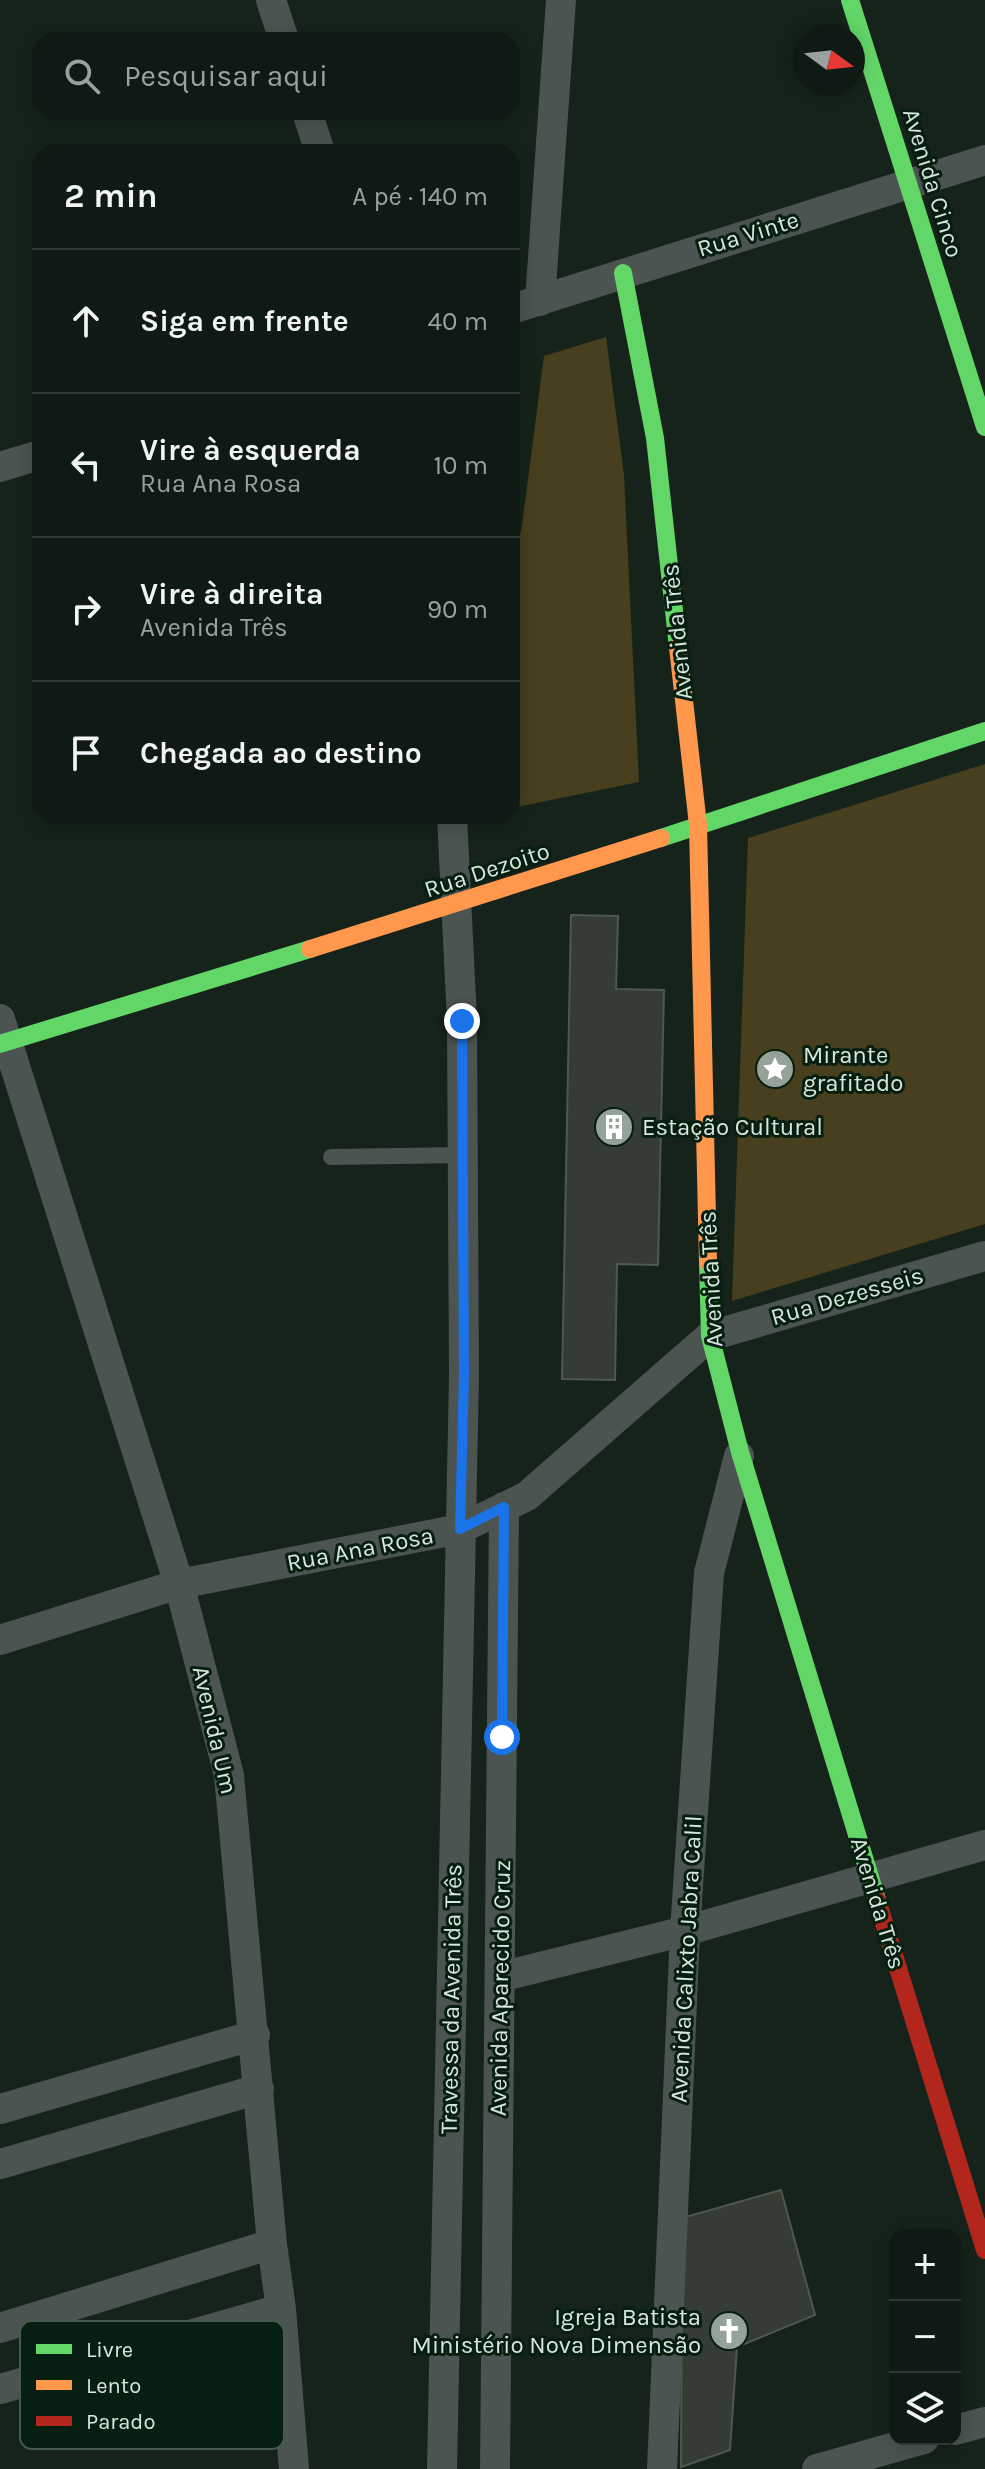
<!DOCTYPE html>
<html lang="pt">
<meta charset="utf-8">
<style>
body{margin:0;font-family:Karla,sans-serif;background:#19231d;color:#f1f3f6}
.controls{position:absolute;right:24px;bottom:24px;display:grid;overflow:hidden;border-radius:16px;box-shadow:0 4px 20px #0003}
.controls button{width:72px;height:72px;display:grid;place-items:center;padding:0;border:0;border-bottom:2px solid #303834;background:#101a14;color:#f1f3f6;font:40px sans-serif}
.compass{position:absolute;left:793px;top:24px;width:72px;height:72px;border-radius:50%;background:#101a14;box-shadow:0 4px 20px #0003;rotate:105deg}
.stop{position:absolute;width:24px;height:24px;margin:-18px;border:6px solid #1a73e8;border-radius:50%;background:#fff}
.stop.end{background:#1a73e8;border-color:#fff;box-shadow:0 2px 8px #0008}
.list{margin:0;padding:0;list-style:none}
h2{display:flex;justify-content:space-between;align-items:center;height:104px;margin:0;padding:0 32px;font-size:34px}
h2 small{font-size:26px;font-weight:400;color:#9ca1a0}
.list li{display:grid;grid-template-columns:52px 1fr auto;gap:24px;align-items:center;box-sizing:border-box;height:144px;padding:0 32px;border-top:2px solid #303834}
.list b{display:block;font-size:30px;white-space:nowrap}
.list p{margin:0;font-size:26px;white-space:nowrap;color:#9ca1a0}
.list em{font-size:26px;font-style:normal;color:#9ca1a0}
.icon{flex:none;width:44px;height:44px;fill:none;stroke:currentColor;stroke-width:2;stroke-linecap:round;stroke-linejoin:round}
.map{position:relative;flex:none;width:985px;height:2469px;overflow:hidden}
.search{position:absolute;background:#101a14;box-shadow:0 4px 20px #0003;left:32px;top:32px;width:488px;height:88px;display:flex;align-items:center;gap:20px;box-sizing:border-box;padding:0 28px;border-radius:24px;color:#9ca1a0;font-size:30px}
.panel{position:absolute;background:#101a14;box-shadow:0 4px 20px #0003;left:32px;top:144px;width:488px;height:680px;border-radius:24px}
.map>svg:first-child{display:block}
.green{fill:#473f1d}
.building{fill:#343c33;stroke:#50584e;stroke-width:2}
.lines{fill:none;stroke-linecap:round;stroke-linejoin:round}
.lane{stroke:#4c5451;stroke-width:16}
.street{stroke:#4c5451;stroke-width:30}
.fast{stroke:#63d668;stroke-width:18}
.slow{stroke:#ff974d;stroke-width:18}
.jam{stroke:#b3261e;stroke-width:18}
.route{stroke:#1a73e8;stroke-width:10}
.labels{text-anchor:middle;dominant-baseline:central;stroke-width:6;stroke-linejoin:round;paint-order:stroke}
.street-label{font-size:24px;fill:#d8e7dc;stroke:#061f10}
.poi-label{font-size:24px;fill:#d8e7dc;stroke:#061f10;text-anchor:start}
.key{fill:#061f10;stroke:#455b4d;stroke-width:2}
.key-label{font-size:22px;fill:#d8e7dc}
</style>
<div class="map">
<svg width="985" height="2469" viewBox="0 0 985 2469">
<rect width="100%" height="100%" fill="#15231a"/>
<!-- green -->
<path class="green" d="M606,337L624,475L639,782L512,808V543L521,533L544,356Z
M985,764V1224L732,1301L748,838Z"/>
<!-- building -->
<path class="building" d="M571,915L618,916L616,989L664,990L658,1265L617,1264L615,1380L562,1379Z
M781,2190L815,2315L737,2347L730,2450L681,2467L682,2218Z"/>
<g class="lines">
<!-- lane -->
<path class="lane" d="M331,1157L463,1155"/>
<!-- street -->
<path class="street" d="M271,0L284,40
M307,112L320,152
M540,301L561,0
M512,309L985,160
M0,467L40,455
M0,1019L179,1584L229,1775L272,2244L281,2309L294,2469
M0,1640L179,1584L460,1529L527,1496L710,1336L985,1256
M500,1977L685,1931L985,1845
M0,2109L255,2035
M0,2164L259,2089
M0,2328L272,2244
M0,2389L281,2309
M955,2430L985,2422
M442,2469L464,1375L462,1021L452,816
M495,2469L504,1507
M662,2469L685,1931L709,1573L739,1456
M817,2469L924,2439"/>
<!-- fast -->
<path class="fast" d="M850,0L985,427
M623,273L655,438L678,647
M661,838L985,731
M0,1044L310,949
M708,1262L710,1336L740,1452L877,1900"/>
<!-- slow -->
<path class="slow" d="M678,647L698,825L708,1262
M310,949L661,838"/>
<!-- jam -->
<path class="jam" d="M877,1900L985,2250"/>
</g>
<g class="lines">
<!-- route -->
<path class="route" d="M462,1021L464,1375L460,1529L504,1507L502,1737"/>
</g>
<!-- icons -->
<defs>
<symbol id="sight-disc" viewBox="-11 -11 22 22"><circle r="9.5" fill="#94a298" stroke="#061f10"/><path d="M0-6L1.8-2.2L6-1.7L2.9 1.2L3.7 5.4L0 3.3L-3.7 5.4L-2.9 1.2L-6-1.7L-1.8-2.2Z" fill="#fff"/></symbol>
<symbol id="building-disc" viewBox="-11 -11 22 22"><circle r="9.5" fill="#94a298" stroke="#061f10"/><path d="M-4-6H4V6H1V3H-1V6H-4ZM-2.5-4.3h1.7v1.8h-1.7ZM.8-4.3h1.7v1.8H.8ZM-2.5-1h1.7V.8h-1.7ZM.8-1h1.7V.8H.8Z" fill="#fff"/></symbol>
<symbol id="church-disc" viewBox="-11 -11 22 22"><circle r="9.5" fill="#94a298" stroke="#061f10"/><path d="M-1.2-6h2.4v3.5h3.3v2.4h-3.3V6h-2.4V-.1h-3.3v-2.4h3.3Z" fill="#fff"/></symbol>
</defs>
<g fill-rule="evenodd">
<use href="#sight-disc" x="753" y="1047" width="44" height="44"/>
<use href="#building-disc" x="592" y="1105" width="44" height="44"/>
<use href="#church-disc" x="707" y="2309" width="44" height="44"/>
</g>
<g class="labels">
<!-- street labels -->
<g class="street-label">
<text transform="translate(933 183) rotate(73)">Avenida Cinco</text>
<text transform="translate(748 234) rotate(-17)">Rua Vinte</text>
<text transform="translate(677 632) rotate(-96)">Avenida Três</text>
<text transform="translate(487 870) rotate(-18)">Rua Dezoito</text>
<text transform="translate(711 1279) rotate(-93)">Avenida Três</text>
<text transform="translate(847 1296) rotate(-16)">Rua Dezesseis</text>
<text transform="translate(360 1549) rotate(-11)">Rua Ana Rosa</text>
<text transform="translate(215 1730) rotate(77)">Avenida Um</text>
<text transform="translate(878 1903) rotate(73)">Avenida Três</text>
<text transform="translate(686 1959) rotate(-87)">Avenida Calixto Jabra Calil</text>
<text transform="translate(500 1988) rotate(-89)">Avenida Aparecido Cruz</text>
<text transform="translate(451 1999) rotate(-89)">Travessa da Avenida Três</text>
</g>
<!-- poi labels -->
<g class="poi-label">
<text x="803" y="1055">Mirante<tspan x="803" dy="28">grafitado</tspan></text>
<text x="642" y="1127">Estação Cultural</text>
<text x="701" y="2317" text-anchor="end">Igreja Batista<tspan x="701" dy="28">Ministério Nova Dimensão</tspan></text>
</g>
</g>
<!-- legend -->
<rect x="20" y="2321" width="264" height="128" rx="12" class="key"/>
<rect x="36" y="2344" width="36" height="10" fill="#63d668"/>
<rect x="36" y="2380" width="36" height="10" fill="#ff974d"/>
<rect x="36" y="2416" width="36" height="10" fill="#b3261e"/>
<g class="key-label">
<text x="86" y="2357">Livre</text>
<text x="86" y="2393">Lento</text>
<text x="86" y="2429">Parado</text>
</g>
</svg>
<div class="controls">
<button>+</button>
<button>−</button>
<button><svg class="icon" aria-label="layers" viewBox="0 0 24 24"><path d="M12 4l9 5-9 5-9-5zM3 14l9 5 9-5"/></svg></button>
</div>
<svg class="compass" viewBox="-18 -18 36 36"><path d="M0-13l5 13h-10z" fill="#e53935"/><path d="M0 13l5-13h-10z" fill="#9ca1a0"/></svg>
<div class="stop" style="left:502px;top:1737px"></div>
<div class="stop end" style="left:462px;top:1021px"></div>
<div class="search"><svg class="icon" aria-label="search" viewBox="0 0 24 24"><circle cx="10" cy="10" r="6"/><path d="M15 15l6 6"/></svg>Pesquisar aqui</div>
<section class="panel">
<h2>2 min<small>A pé · 140 m</small></h2>
<ul class="list">
<li><svg class="icon" aria-label="ahead" viewBox="0 0 24 24"><path d="M12 20V5M6 11l6-6 6 6"/></svg><div><b>Siga em frente</b></div><em>40 m</em></li>
<li><svg class="icon" aria-label="left" viewBox="0 0 24 24"><path d="M17 20v-9H6M10 6l-5 5 5 5"/></svg><div><b>Vire à esquerda</b><p>Rua Ana Rosa</p></div><em>10 m</em></li>
<li><svg class="icon" aria-label="right" viewBox="0 0 24 24"><path d="M7 20v-9h11M14 6l5 5-5 5"/></svg><div><b>Vire à direita</b><p>Avenida Três</p></div><em>90 m</em></li>
<li><svg class="icon" aria-label="arrive" viewBox="0 0 24 24"><path d="M6 21V4h12l-3 4 3 4H6"/></svg><div><b>Chegada ao destino</b></div></li>
</ul>
</section>
</div>
